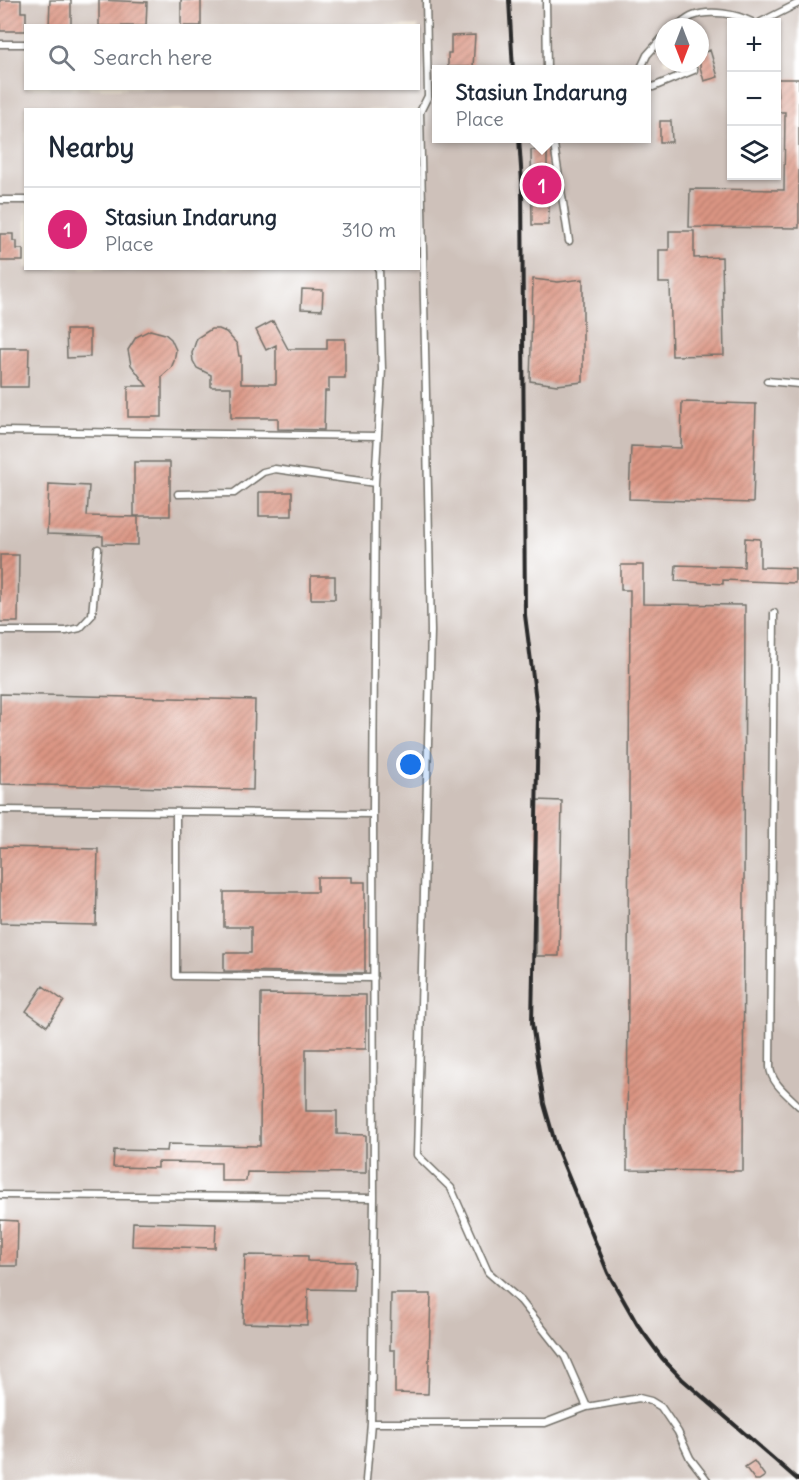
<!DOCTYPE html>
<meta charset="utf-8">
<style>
body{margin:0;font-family:Delius,sans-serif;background:#f2f2f3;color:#1f2937}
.controls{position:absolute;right:18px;top:18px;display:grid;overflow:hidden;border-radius:0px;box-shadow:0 2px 4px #0004}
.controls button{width:54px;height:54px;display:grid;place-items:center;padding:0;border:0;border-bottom:2px solid #e0e1e3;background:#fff;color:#1f2937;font:30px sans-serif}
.compass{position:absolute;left:655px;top:18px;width:54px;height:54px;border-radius:50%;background:#fff;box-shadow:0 2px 4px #0004;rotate:180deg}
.you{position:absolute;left:411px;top:765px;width:21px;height:21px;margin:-15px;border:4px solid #fff;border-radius:50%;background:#1a73e8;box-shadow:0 0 0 9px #1a73e833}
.badge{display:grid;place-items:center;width:39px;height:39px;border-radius:50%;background:#db2777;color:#fff;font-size:20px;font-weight:700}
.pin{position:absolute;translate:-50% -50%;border:3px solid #fff;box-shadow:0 2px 6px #0006}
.popup{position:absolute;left:432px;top:65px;width:219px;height:78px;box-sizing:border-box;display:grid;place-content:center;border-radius:0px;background:#fff;filter:drop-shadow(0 2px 4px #0005);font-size:20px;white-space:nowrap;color:#747a83}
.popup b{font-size:22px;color:#1f2937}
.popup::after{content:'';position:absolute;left:50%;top:100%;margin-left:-12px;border:12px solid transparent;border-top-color:#fff}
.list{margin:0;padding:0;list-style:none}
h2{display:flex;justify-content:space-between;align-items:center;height:78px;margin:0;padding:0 24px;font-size:26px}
h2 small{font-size:20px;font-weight:400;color:#747a83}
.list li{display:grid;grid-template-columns:39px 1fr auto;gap:18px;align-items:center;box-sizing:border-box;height:84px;padding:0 24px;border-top:2px solid #e0e1e3}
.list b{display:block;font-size:22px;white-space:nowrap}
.list p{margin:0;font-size:20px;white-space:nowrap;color:#747a83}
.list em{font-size:20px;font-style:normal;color:#747a83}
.icon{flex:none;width:33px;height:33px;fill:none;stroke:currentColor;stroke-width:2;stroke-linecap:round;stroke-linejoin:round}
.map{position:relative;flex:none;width:799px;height:1480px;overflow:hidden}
.search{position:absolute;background:#fff;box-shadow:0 2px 4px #0004;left:24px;top:24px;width:396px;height:66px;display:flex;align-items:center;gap:15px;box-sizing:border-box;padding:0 21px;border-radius:0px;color:#747a83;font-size:22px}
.panel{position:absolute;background:#fff;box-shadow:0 2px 4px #0004;left:24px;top:108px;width:396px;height:162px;border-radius:0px}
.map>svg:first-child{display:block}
.industrial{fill:#cec1ba;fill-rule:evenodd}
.building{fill:url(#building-hatch)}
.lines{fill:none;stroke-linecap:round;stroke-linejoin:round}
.service-casing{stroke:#726f68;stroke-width:9}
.service{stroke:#fff;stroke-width:6}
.rail{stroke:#2b2b2b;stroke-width:4}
</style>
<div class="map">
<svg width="799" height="1480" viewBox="0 0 799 1480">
<defs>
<pattern id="building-hatch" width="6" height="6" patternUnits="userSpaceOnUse" patternTransform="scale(1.5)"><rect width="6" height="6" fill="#db9583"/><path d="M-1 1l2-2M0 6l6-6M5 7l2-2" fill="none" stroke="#b27a6b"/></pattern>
</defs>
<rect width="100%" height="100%" fill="#fff"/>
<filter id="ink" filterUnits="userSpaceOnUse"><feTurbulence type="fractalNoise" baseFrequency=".0167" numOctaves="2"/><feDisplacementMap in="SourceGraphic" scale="12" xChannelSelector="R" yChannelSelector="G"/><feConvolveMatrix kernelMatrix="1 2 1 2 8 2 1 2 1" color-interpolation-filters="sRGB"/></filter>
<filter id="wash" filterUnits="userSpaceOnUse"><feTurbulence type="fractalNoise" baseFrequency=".008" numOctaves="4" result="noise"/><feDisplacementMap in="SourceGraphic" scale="24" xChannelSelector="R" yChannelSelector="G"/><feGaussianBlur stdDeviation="1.35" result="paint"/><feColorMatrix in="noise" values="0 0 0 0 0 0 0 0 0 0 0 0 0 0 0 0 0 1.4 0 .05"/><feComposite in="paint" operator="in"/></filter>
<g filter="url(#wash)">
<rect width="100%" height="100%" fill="#f6ecda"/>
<!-- industrial -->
<path class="industrial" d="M0,0H799V1480H0ZM732,22H776V176H732ZM26,26H418V88H26ZM664,27H700V63H664ZM437,70H647V138H437ZM26,110H418V268H26Z"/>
<g id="blocks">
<!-- building -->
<path class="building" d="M0,0H21V12H26V31H0Z
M50,0H71V26H49Z
M99,0L147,2L146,26H99Z
M181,0H201V26H181Z
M475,35L473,67H448V53H451V36Z
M710,50L718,77L704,81L700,67V54Z
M777,79H799V228L689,227L690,189L784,190L785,112H778Z
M660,121H671L672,142H660Z
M531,150H547V172H550V190L548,225H532Z
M669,231H694V258L722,257L724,355L672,356L670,283H659V250H669Z
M0,234H13V241H17V249H23V261H0Z
M533,279L558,282L583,279V382L557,385L530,381Z
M302,289L323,290L322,310L301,309Z
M273,321L288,349H327V339H345V378H329V391H325L324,430L278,429V418H231V387H211V375L197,368L193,361L192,353L197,338L211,329H219L226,332L237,344L239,356H241V384H276V345L266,350L256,330Z
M66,330H90V357L67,358Z
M150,330L165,334L171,339L176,350L174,361L171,368L162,376V417H128V386H147L131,365L128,350L136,337Z
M0,348H29L28,387H0Z
M682,402L756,404L753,503L629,499L631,446L681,448Z
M134,462H170V516H134Z
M49,484L89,486L87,516L138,517V545L103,544V536L47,534Z
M259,492H292V516H259Z
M745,538L760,539V567L795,568V583L723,580V584L675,581L676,565L744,567Z
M0,555H19L18,622H0Z
M621,565H643V604L745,605L743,1171L627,1170L630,590H621Z
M311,576H335V599H311Z
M0,694L255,700L253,790L0,784Z
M537,800L562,801L559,956H536Z
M0,847L98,849L96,925L0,923Z
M317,877H352V882H365V973L224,971V953H251V927H224V892H317Z
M43,986L64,1001L47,1026L26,1011Z
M261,994L366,995V1049H306V1111H337V1134L366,1135V1173L247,1172L246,1181H221V1163L158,1162V1168L113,1167L114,1150L167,1151L168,1144L260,1146Z
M0,1220L18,1221L17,1266H0Z
M133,1222L216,1224L215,1248L132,1246Z
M245,1255L308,1256V1261L355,1262L354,1290L308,1289L307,1325L243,1323Z
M391,1294H431L428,1394L395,1393V1350H390Z
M754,1461L765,1476L759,1480H755L745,1467Z"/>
</g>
</g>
<g filter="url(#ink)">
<use href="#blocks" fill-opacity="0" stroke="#726f68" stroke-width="1.5"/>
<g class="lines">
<defs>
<path id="service" d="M426,0L428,96L420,112L431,631L417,1155L451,1188L488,1272L521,1301L565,1357L587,1407
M546,0L547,70
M761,22L799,3
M677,27C682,23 687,18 693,16C710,9 736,14 752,22
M0,44H26
M640,70L647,55L664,36
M647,86L653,87L694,70
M553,138L569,241
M0,200H26
M767,381L799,384
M0,431L377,436
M178,494L234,493L263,472L275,469L375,483
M774,613L770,1067C771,1083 788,1095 799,1106
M0,631H66L80,628L92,615L98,549
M0,810L373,814
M176,812V976L374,978
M0,1195L374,1198
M371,1423H545L587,1407L639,1398L651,1401L661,1407L678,1432L690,1458L707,1480
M366,1480L371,1423L374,1198L373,814L375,483L382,370L379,268"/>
</defs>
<!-- service casing -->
<use href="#service" class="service-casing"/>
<!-- service -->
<use href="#service" class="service"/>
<!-- rail -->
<path class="rail" d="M509,0L513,70
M519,138L522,182L525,615L538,716L532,1023L544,1104L556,1146L608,1273L637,1324L662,1358L682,1379L798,1480"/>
</g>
</g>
</svg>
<div class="controls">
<button>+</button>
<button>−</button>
<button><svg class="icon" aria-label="layers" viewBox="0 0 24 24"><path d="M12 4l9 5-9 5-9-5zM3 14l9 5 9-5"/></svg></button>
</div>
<svg class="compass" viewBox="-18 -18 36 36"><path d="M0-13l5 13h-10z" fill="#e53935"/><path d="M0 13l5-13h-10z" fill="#747a83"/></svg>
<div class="you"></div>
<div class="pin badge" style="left:542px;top:185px">1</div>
<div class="popup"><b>Stasiun Indarung</b>Place</div>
<div class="search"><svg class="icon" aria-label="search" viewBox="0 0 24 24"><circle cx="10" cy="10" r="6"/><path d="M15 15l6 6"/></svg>Search here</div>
<section class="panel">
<h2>Nearby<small></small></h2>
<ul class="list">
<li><span class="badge">1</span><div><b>Stasiun Indarung</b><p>Place</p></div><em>310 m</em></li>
</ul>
</section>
</div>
